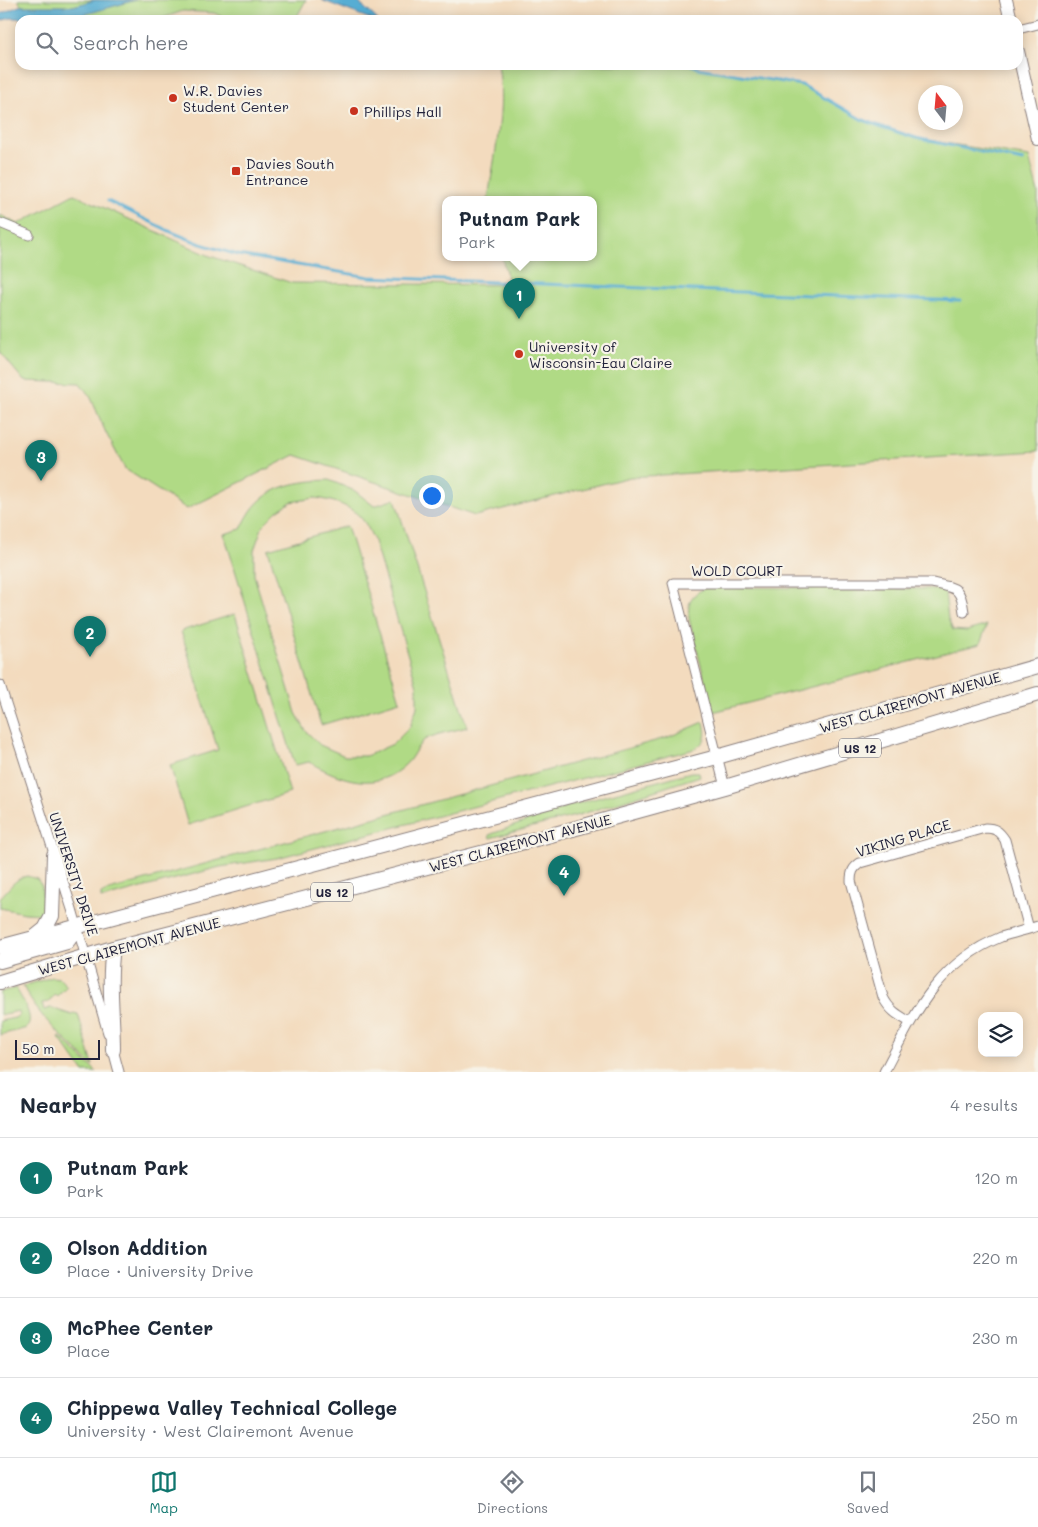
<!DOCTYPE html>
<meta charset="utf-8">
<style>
body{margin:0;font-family:Mali,sans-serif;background:#f6f6f7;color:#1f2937}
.controls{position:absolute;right:15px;bottom:15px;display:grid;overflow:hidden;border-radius:10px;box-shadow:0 2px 12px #0003}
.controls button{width:45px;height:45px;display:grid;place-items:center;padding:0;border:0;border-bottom:1px solid #e0e1e3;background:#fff;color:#1f2937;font:25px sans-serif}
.compass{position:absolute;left:918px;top:85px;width:45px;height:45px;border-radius:50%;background:#fff;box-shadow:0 2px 12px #0003;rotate:344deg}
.scale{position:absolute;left:15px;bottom:12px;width:85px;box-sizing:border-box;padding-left:5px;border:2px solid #22223b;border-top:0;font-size:14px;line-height:18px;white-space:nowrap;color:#22223b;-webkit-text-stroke:4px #f7f3e8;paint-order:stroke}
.you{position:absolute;left:431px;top:495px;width:18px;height:18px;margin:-12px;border:4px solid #fff;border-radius:50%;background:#1a73e8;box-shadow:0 0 0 8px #1a73e833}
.badge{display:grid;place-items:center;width:32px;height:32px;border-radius:50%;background:#0f766e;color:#fff;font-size:16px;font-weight:700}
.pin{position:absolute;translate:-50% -41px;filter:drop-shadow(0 1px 2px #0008)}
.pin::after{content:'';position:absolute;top:26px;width:18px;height:15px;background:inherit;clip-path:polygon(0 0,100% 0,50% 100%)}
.popup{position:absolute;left:442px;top:196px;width:155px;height:65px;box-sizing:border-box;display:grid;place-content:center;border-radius:10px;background:#fff;filter:drop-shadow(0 1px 4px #0005);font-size:16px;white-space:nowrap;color:#747a83}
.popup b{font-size:19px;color:#1f2937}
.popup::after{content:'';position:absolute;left:50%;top:100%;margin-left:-10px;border:10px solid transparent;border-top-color:#fff}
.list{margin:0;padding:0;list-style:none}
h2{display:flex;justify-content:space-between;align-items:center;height:65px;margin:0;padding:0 20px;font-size:21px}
h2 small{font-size:16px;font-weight:400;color:#747a83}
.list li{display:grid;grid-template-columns:32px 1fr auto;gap:15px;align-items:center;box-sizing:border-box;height:80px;padding:0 20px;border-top:1px solid #e0e1e3}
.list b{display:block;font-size:19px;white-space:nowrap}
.list p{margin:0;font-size:16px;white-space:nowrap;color:#747a83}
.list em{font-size:16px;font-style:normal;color:#747a83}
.icon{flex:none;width:28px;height:28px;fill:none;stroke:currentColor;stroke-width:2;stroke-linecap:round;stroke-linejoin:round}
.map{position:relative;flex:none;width:1038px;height:1072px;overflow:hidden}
.search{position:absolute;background:#fff;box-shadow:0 2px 12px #0003;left:15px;right:15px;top:15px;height:55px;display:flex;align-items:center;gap:12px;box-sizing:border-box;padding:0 18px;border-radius:15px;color:#747a83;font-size:19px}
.sheet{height:385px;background:#fff}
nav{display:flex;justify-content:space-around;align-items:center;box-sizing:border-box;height:70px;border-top:1px solid #e0e1e3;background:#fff;font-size:14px;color:#747a83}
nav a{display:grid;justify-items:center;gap:2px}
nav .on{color:#0f766e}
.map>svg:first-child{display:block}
.green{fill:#b0da85;stroke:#697e60;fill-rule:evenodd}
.water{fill:#57add3;stroke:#3c6887}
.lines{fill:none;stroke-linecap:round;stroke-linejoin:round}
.stream{stroke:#57add3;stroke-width:3}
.street-casing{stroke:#8a7e7c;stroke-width:11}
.secondary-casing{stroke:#8a7e7c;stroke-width:14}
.primary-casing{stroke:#8a7e7c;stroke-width:16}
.street{stroke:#fff;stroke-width:9}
.secondary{stroke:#fff;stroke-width:12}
.primary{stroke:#fff;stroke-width:14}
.poi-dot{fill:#c8321e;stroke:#f7f3e8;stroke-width:2}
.labels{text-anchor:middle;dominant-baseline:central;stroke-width:4.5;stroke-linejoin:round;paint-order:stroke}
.shield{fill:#f7f3e8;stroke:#62616f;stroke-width:1}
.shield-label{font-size:12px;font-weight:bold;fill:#22223b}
.poi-label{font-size:14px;fill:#22223b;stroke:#f7f3e8;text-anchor:start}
.street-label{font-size:14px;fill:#22223b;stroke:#f7f3e8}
</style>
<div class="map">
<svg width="1038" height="1072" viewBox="0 0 1038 1072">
<rect width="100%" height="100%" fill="#f7f3e8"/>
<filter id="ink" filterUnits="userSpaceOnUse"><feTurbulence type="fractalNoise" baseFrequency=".02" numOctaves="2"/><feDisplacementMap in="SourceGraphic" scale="10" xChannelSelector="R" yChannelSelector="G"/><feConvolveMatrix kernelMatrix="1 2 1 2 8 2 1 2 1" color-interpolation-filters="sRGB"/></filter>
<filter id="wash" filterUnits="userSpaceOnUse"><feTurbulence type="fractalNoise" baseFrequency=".0096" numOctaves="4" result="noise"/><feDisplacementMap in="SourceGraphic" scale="20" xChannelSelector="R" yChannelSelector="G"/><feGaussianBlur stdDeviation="1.12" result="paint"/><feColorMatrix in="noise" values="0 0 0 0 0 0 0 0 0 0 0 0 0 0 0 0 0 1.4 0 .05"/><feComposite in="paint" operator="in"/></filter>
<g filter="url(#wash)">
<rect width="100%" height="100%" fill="#f3dbbe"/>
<!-- green -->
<path class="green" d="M18,0H306L295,20H229L214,13L183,11L157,20H30Z
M481,12L605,20H484Z
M498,65H692L698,68L802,85L861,119L916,138L1029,157L1038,193V451L630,477L475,516L295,455L187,509L125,469L106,433L91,398L80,383L24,381L0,352V215L18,224L74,194L210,256L292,283L510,285L502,258H593V200H488C494,156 506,109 498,65Z
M329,480L355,491L374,506L395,499L467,727C454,731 438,733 426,739C418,743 414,756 407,763C377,794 341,780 309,762L295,765L224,534L241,529C244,523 247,517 251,511C269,485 300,481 329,480ZM315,498C333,500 355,507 365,523C368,527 370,533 373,538L417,686V707L410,727L393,744L366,756H345L320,745L306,731L296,713L254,575V550L263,525L277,511L291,502Z
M347,526L400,701L321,725L268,549Z
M708,587L941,589L945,592L948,619L953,630L967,631L987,625L980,644L713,712L689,619C687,601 691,594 708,587Z
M235,614L290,793L188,825L170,765L218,750L181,631Z
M704,722C708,738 705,744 691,750L277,858L220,867L101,899V894L109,890L666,738Z
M691,772H699L700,776L579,815L490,838L489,835L568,806Z
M27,876L37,879L42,886L43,914L25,913L0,908V898C8,890 15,878 27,876Z
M52,977L59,978L67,986L57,996L55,994L49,1002L42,1003L44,1010L51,1008L72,1015L73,1013L78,1014L93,1065H92C68,1041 38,1018 23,986Z
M16,988C21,998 35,1017 27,1028L0,1035V1021L15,1018L19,1015L18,1011L0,1015V992Z
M60,1037L97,1072H84L59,1038Z"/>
<!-- water -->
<path class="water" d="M95,0H136L72,18L51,20L11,18L0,21V14L19,6H73Z
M321,0H356L378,20H373Z"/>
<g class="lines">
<!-- stream -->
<path class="stream" d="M581,20H591
M692,65L698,68L802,85L861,119L882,127L916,138L1023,161
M108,201L169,231L201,244L238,255L369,277L960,301"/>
</g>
</g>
<g filter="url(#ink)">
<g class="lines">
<defs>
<path id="street" d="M1018,29L1038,24
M0,223L29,235
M0,685L72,909L108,1033
M725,787L673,583H932C956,588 961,587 964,612
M910,1022C898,1015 889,1010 883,997L851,881C851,872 853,868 860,863L985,828C995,828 999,831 1005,840L1029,929
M112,1046L119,1072
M884,1072C914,1015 937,963 1001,937C1013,933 1026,930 1038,926"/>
<path id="secondary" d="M1006,0L1011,20
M1018,51L1038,139"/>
<path id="primary" d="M35,937L45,929L52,916L54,855
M0,947L717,757L1038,666
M113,948C108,982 113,1016 113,1050
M0,961L67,942L73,934L77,926
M0,982L113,948L551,835L725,787L1038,694"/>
</defs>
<!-- street casing -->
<use href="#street" class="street-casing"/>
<!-- secondary casing -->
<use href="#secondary" class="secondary-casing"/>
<!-- primary casing -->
<use href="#primary" class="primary-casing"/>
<!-- street -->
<use href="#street" class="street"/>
<!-- secondary -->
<use href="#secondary" class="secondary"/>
<!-- primary -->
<use href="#primary" class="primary"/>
</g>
</g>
<!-- markers -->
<g class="poi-dot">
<circle cx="173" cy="98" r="5"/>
<circle cx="354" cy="111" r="5"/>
<rect x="231" y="166" width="10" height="10" rx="2.5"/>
<circle cx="519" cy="354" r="5"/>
</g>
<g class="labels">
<!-- shield labels -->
<g class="shield">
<rect x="839" y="738.5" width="42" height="19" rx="4"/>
<rect x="311" y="882.5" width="42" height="19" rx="4"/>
</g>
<g class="shield-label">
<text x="860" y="748">US 12</text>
<text x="332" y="892">US 12</text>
</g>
<!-- poi labels -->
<g class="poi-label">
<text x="183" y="90">W.R. Davies<tspan x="183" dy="16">Student Center</tspan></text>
<text x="364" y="111">Phillips Hall</text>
<text x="246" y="163">Davies South<tspan x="246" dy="16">Entrance</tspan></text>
<text x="529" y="346">University of<tspan x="529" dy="16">Wisconsin-Eau Claire</tspan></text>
</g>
<!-- street labels -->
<g class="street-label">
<text x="737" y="570">WOLD COURT</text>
<text transform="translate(910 702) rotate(-16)">WEST CLAIREMONT AVENUE</text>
<text transform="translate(903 838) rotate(-17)">VIKING PLACE</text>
<text transform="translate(520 843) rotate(-15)">WEST CLAIREMONT AVENUE</text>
<text transform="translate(74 874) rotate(72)">UNIVERSITY DRIVE</text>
<text transform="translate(129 946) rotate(-15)">WEST CLAIREMONT AVENUE</text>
</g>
</g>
</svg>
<div class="controls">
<button><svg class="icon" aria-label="layers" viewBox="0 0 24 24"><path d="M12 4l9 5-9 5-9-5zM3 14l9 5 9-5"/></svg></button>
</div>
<svg class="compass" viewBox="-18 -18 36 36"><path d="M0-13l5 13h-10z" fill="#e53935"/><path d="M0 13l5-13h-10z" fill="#747a83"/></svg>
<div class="scale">50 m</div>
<div class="you"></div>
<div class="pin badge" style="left:519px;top:319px">1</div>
<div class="popup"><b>Putnam Park</b>Park</div>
<div class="pin badge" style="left:90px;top:657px">2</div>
<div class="pin badge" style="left:41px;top:481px">3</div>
<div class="pin badge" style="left:564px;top:896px">4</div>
<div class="search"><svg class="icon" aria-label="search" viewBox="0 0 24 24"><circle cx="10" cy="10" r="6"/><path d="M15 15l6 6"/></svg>Search here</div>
</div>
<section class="sheet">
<h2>Nearby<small>4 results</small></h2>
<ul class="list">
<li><span class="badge">1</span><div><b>Putnam Park</b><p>Park</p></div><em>120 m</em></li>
<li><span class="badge">2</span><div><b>Olson Addition</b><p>Place · University Drive</p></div><em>220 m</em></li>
<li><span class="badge">3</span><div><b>McPhee Center</b><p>Place</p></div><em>230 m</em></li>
<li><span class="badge">4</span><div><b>Chippewa Valley Technical College</b><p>University · West Clairemont Avenue</p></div><em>250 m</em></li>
</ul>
</section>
<nav>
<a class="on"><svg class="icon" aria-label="map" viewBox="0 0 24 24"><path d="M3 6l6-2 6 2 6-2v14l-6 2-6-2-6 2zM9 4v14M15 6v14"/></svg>Map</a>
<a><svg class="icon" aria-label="directions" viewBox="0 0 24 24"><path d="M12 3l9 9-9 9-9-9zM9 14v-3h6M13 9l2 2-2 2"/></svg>Directions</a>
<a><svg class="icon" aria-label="saved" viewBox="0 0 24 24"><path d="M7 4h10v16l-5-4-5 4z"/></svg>Saved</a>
</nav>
